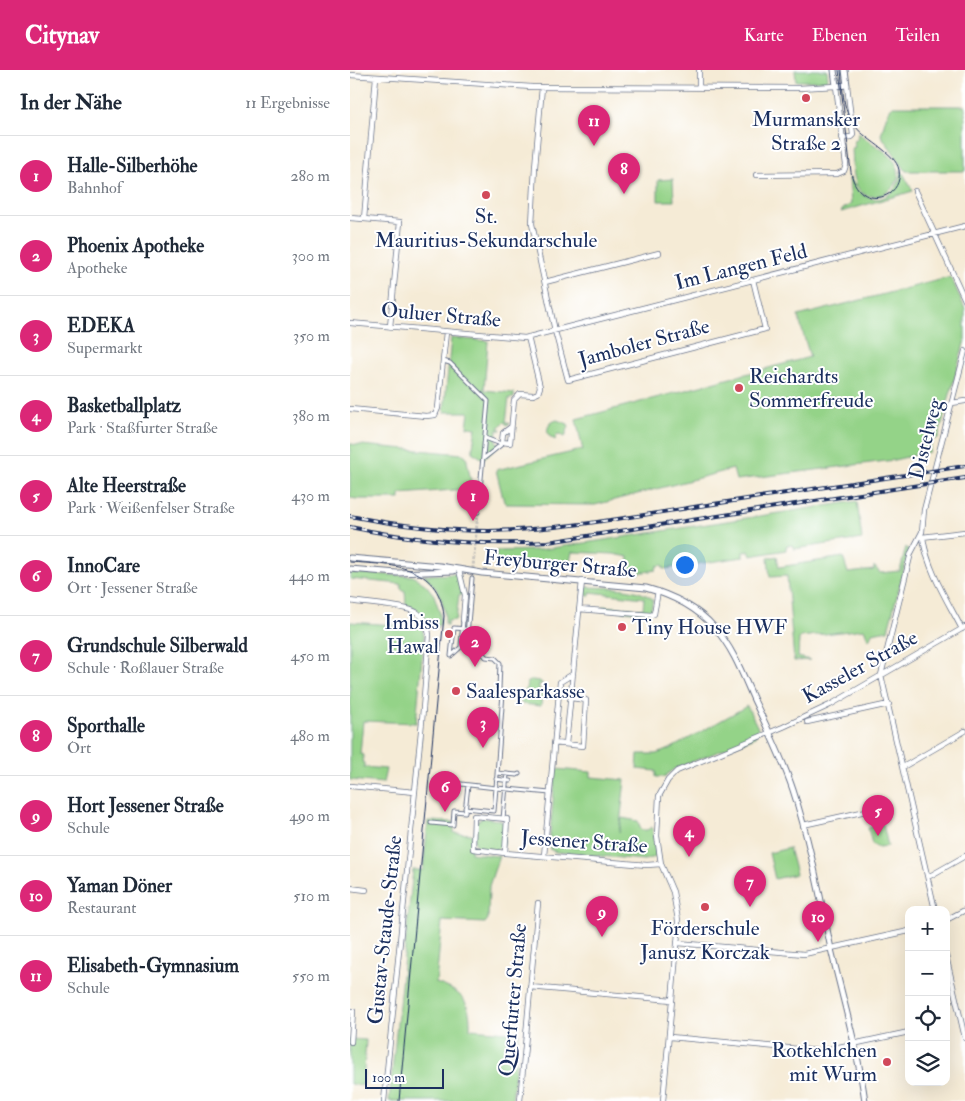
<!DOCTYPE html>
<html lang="de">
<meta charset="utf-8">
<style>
body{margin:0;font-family:"IM FELL Double Pica",serif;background:#f2f2f3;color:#1f2937}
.controls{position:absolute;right:15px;bottom:15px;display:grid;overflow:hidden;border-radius:10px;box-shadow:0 5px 20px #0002}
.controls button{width:45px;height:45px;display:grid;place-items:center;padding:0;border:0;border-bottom:1px solid #e0e1e3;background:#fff;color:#1f2937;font:25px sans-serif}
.scale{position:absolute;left:15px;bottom:12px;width:79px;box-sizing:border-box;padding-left:5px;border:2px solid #1b2f5e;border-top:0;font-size:14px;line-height:18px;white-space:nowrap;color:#1b2f5e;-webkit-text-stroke:4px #fff;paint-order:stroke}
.you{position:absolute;left:334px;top:494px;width:18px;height:18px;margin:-12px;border:4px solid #fff;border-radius:50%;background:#1a73e8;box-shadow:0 0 0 8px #1a73e833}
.badge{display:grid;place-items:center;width:32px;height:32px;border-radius:50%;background:#db2777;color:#fff;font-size:16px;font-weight:700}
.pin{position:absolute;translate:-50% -41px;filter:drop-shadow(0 1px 2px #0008)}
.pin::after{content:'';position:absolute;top:26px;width:18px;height:15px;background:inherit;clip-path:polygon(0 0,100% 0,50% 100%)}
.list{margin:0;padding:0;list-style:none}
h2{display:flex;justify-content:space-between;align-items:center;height:65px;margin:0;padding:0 20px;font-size:21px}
h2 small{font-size:16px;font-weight:400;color:#747a83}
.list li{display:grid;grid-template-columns:32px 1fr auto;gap:15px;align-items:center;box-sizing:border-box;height:80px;padding:0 20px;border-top:1px solid #e0e1e3}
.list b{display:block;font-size:19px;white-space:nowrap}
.list p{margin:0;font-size:16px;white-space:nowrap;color:#747a83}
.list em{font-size:16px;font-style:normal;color:#747a83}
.icon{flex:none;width:28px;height:28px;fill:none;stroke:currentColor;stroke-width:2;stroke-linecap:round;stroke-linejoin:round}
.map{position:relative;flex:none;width:615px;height:1031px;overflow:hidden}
header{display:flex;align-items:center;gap:30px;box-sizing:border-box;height:70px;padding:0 25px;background:#db2777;color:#fff}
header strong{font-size:24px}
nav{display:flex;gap:28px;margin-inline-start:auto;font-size:18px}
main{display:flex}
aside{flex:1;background:#fff}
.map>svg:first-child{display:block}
.green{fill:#94d388;stroke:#588173}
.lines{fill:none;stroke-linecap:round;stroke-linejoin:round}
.pedestrian-tunnel{stroke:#c9c5be;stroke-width:3;stroke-dasharray:3 1.5;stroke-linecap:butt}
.pedestrian-casing{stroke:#677188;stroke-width:5}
.minor-casing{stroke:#677188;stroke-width:6}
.tertiary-casing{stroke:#677188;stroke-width:7}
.pedestrian{stroke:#fff;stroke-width:3}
.minor{stroke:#fff;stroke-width:4.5}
.tertiary{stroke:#fff;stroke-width:5}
.tram{stroke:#1b2f5e;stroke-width:1}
.rail-casing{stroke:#1b2f5e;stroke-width:4}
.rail{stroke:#fff;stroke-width:2;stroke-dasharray:5.5;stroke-linecap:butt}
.poi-dot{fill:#d1495b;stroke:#fff;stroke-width:2}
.labels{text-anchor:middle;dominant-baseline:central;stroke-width:4;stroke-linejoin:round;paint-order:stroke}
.poi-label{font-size:21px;fill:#1b2f5e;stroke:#fff}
.street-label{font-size:21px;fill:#1b2f5e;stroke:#fff}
</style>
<header>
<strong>Citynav</strong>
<nav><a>Karte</a><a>Ebenen</a><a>Teilen</a></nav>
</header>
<main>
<aside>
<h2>In der Nähe<small>11 Ergebnisse</small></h2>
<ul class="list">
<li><span class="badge">1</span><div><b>Halle-Silberhöhe</b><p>Bahnhof</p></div><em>280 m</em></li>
<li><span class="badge">2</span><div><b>Phoenix Apotheke</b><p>Apotheke</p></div><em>300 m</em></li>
<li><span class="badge">3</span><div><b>EDEKA</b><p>Supermarkt</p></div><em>350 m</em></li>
<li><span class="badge">4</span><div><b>Basketballplatz</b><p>Park · Staßfurter Straße</p></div><em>380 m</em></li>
<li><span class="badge">5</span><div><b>Alte Heerstraße</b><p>Park · Weißenfelser Straße</p></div><em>430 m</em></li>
<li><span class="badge">6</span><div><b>InnoCare</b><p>Ort · Jessener Straße</p></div><em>440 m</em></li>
<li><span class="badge">7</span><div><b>Grundschule Silberwald</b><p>Schule · Roßlauer Straße</p></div><em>450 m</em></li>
<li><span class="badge">8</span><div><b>Sporthalle</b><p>Ort</p></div><em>480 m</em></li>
<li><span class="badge">9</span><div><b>Hort Jessener Straße</b><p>Schule</p></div><em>490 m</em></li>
<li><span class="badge">10</span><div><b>Yaman Döner</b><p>Restaurant</p></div><em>510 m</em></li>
<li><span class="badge">11</span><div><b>Elisabeth-Gymnasium</b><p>Schule</p></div><em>550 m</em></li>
</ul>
</aside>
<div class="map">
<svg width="615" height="1031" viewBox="0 0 615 1031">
<rect width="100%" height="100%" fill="#fff"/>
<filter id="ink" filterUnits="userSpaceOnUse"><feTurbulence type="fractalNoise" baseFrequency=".02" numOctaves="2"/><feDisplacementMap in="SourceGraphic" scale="10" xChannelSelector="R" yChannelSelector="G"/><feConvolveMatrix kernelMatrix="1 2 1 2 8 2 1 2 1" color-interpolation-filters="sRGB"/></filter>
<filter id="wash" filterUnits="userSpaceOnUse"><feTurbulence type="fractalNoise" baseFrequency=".0096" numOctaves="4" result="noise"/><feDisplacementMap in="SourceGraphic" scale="20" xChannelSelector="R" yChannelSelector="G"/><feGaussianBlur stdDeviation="1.12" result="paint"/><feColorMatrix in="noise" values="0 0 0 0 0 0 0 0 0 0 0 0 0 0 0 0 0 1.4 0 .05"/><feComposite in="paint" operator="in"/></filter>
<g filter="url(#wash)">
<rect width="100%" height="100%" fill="#f5ebd6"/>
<!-- green -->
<path class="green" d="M445,0H477L478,9L475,11H446Z
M542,36H615V101H556L531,65L536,47Z
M508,62C518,73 536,79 544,91C563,118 515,142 506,113C502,102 503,89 502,78L505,77L504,71L507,70Z
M551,100L563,121L491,142L493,139L501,134L499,107C504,113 506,121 513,125C532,137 551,119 551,100Z
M323,109L324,131H308V110Z
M601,207L615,239V270L588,368L582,370L579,382L544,390L386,410L383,399L245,435L156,434L154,432L146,400L231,380L233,381L226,349L460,287L448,246Z
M101,268L138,271L134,320L164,323V328H159L156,352L160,353L157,355L154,352L149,357L151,360H147L146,371L149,375L133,389L122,382L126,358L117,357L119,342H94Z
M207,350L218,354L219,358L216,361V366L213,367L210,364L206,365L205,370L198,365C196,357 200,352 207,350Z
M0,374L113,384L116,386L121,411L117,419L50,424V429H7L0,428Z
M507,431L512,469L444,479L442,475L436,476V480L401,486L399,481L393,482V487L314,499L312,495L307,496L306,500L288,503L278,501L279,487L263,484L222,482L219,496L146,490V481L189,480Z
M556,477L559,480L538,560L522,563L520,568L518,569L514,559L451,567L449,569L448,587L460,590L444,591L437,506L420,507L418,488L427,486L429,497L493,487L498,503L524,500V496L530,503L550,501Z
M0,503L63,506L76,515L84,525L90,543V555H88L87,558H81C77,544 67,541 56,534L55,521L51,519V514L0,509Z
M108,504L113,525H109L106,550L98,551L97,555H95C96,534 89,519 74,505Z
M236,517C258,518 284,516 303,529L301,541L296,543L252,539L253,536L293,539L294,528L240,522V526L234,524Z
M0,552L72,557L74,566L66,653L13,651L10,684L14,685L12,692L14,693V697L36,699L33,713L0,710Z
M182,610L190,611L193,614H189V620H192L191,636L172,634L170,631L175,626L177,613Z
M397,636L408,658L405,667L324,699L314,707H306V701L287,699L288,684H306L320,679Z
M206,699L241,702V707L275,710L269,763L272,748L288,751L291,760H297L302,757L306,787L294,790L206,782L201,780L199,774Z
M132,748L150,750L155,755L154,775L146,780L131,779L127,776L124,771L126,752Z
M78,751L104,752V763L122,764L121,783L149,786L139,816L138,849L135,853L92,851L86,913C112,922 121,931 120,959L169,963L162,1031H39L63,800H73Z
M533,754L538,776L529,777L522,774L518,758Z
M439,778L446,804L425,809L419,783Z
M0,969L16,970L13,1015L0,1014Z"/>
</g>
<g filter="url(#ink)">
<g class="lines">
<!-- pedestrian-tunnel -->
<path class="pedestrian-tunnel" d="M122,508L128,442"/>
<defs>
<path id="pedestrian" d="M93,291L100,293L138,331L128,442
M135,368L151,374
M133,389L152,374
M102,585L111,577L113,550
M101,586L104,558L117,559
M147,703L167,705L169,704
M146,709L160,711
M85,711L146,718L153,623L149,619L150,593L145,588L136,587L117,565L122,508
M115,738L144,741L146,718L200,723
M153,749L157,704
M81,753L103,755L104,741L115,742L118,715"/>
<path id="minor" d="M349,0V17
M0,5L182,17L449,18L486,16L496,95L494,101L487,104L406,105
M26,7L14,149L50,152L40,257
M192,17L185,97L182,154L205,261L218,310L415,259L403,210
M492,68L501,67L503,65L497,15
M565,121L615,230
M0,148L14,149
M195,212L309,183
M0,253L175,268L615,156
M602,333L615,331
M0,339L76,346L85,345L88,338L96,262
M161,357L153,363L152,372L160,373L164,330L170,324L183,325L188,323L190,317L178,267
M572,467L615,462
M573,468C578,501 597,530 612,559
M109,500L115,525L113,550
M0,531C17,534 52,535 66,542C75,547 78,556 79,565L72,651L34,1031
M229,539L301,545L304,544L308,521
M457,652L539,634
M204,673L233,676L236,630L221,628
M216,674L232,511
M553,697L615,661
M0,716L65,722
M453,755L516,741
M155,783L123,779L124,746L157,749L155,783L297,795L311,794
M194,786L210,612L223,604
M578,807L615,786
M0,818L16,820
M585,840L531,605L561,483L572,462L574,440L615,281
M596,850L615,840
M328,873L454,884L559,861
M596,886L615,968
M180,917L322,930
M0,941H3L1,972
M320,967L470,981L559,962
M170,1031L188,833
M313,1031L328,863V850L323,822L311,794L307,766L309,726L318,710L327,701L433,657L480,635L615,557"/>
<path id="tertiary" d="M484,0L486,16L497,15L495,0
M0,488L90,496L132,503L296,518C322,525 346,537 364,557C383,578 393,605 404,630C418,659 433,690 443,720C460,772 470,826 481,879C493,930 508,980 515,1031
M0,499L47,503L104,501"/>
</defs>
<!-- pedestrian casing -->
<use href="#pedestrian" class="pedestrian-casing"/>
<!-- minor casing -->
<use href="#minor" class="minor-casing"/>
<!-- tertiary casing -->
<use href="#tertiary" class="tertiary-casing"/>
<!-- pedestrian -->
<use href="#pedestrian" class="pedestrian"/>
<!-- minor -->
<use href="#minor" class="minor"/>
<!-- tertiary -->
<use href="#tertiary" class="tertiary"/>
<!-- tram -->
<path class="tram" d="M489,0L501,102C508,142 554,130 549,100C546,82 513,70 502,52C492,37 493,17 491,0
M0,492C40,495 89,493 94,546L49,1031"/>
<defs>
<path id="rail" d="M0,446C46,455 92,461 139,461C212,460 285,446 357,435C443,422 529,409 615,396
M0,457C66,471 130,476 198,472L615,408"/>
</defs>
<!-- rail casing -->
<use href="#rail" class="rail-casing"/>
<!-- rail -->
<use href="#rail" class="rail"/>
</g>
</g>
<!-- markers -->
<g class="poi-dot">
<circle cx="456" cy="28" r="5"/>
<circle cx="136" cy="125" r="5"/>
<circle cx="389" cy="318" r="5"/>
<circle cx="272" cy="557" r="5"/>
<circle cx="99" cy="564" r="5"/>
<circle cx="106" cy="621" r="5"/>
<circle cx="355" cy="837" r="5"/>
<circle cx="537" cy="992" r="5"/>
</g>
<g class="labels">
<!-- poi labels -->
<g class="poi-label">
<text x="456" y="49">Murmansker<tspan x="456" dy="24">Straße 2</tspan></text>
<text x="136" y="146">St.<tspan x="136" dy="24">Mauritius-Sekundarschule</tspan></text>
<text x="399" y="306" text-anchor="start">Reichardts<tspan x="399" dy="24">Sommerfreude</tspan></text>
<text x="89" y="552" text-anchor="end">Imbiss<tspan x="89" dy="24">Hawal</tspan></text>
<text x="282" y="557" text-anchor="start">Tiny House HWF</text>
<text x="116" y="621" text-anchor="start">Saalesparkasse</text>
<text x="355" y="858">Förderschule<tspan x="355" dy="24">Janusz Korczak</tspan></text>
<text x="527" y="980" text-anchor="end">Rotkehlchen<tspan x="527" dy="24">mit Wurm</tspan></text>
</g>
<!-- street labels -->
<g class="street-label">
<text transform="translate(391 197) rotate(-14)">Im Langen Feld</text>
<text transform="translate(91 245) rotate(5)">Ouluer Straße</text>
<text transform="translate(294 273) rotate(-15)">Jamboler Straße</text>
<text transform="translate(576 369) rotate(-76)">Distelweg</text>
<text transform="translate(210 494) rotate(5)">Freyburger Straße</text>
<text transform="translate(510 597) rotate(-29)">Kasseler Straße</text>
<text transform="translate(234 772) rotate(4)">Jessener Straße</text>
<text transform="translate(35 860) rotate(-84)">Gustav-Staude-Straße</text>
<text transform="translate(163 930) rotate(-85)">Querfurter Straße</text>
</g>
</g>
</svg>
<div class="controls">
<button>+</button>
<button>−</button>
<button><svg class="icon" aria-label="locate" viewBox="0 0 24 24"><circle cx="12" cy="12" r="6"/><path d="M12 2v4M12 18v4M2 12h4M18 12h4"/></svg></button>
<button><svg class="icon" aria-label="layers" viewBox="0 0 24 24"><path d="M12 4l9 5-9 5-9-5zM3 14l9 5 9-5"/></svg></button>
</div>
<div class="scale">100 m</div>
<div class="you"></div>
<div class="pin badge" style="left:123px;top:451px">1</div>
<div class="pin badge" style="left:125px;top:597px">2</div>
<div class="pin badge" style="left:133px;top:678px">3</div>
<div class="pin badge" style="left:339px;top:787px">4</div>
<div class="pin badge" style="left:528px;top:766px">5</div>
<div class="pin badge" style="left:95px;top:742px">6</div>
<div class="pin badge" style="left:400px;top:837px">7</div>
<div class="pin badge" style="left:274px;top:124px">8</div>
<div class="pin badge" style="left:252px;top:867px">9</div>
<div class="pin badge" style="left:468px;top:872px">10</div>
<div class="pin badge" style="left:244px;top:76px">11</div>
</div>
</main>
